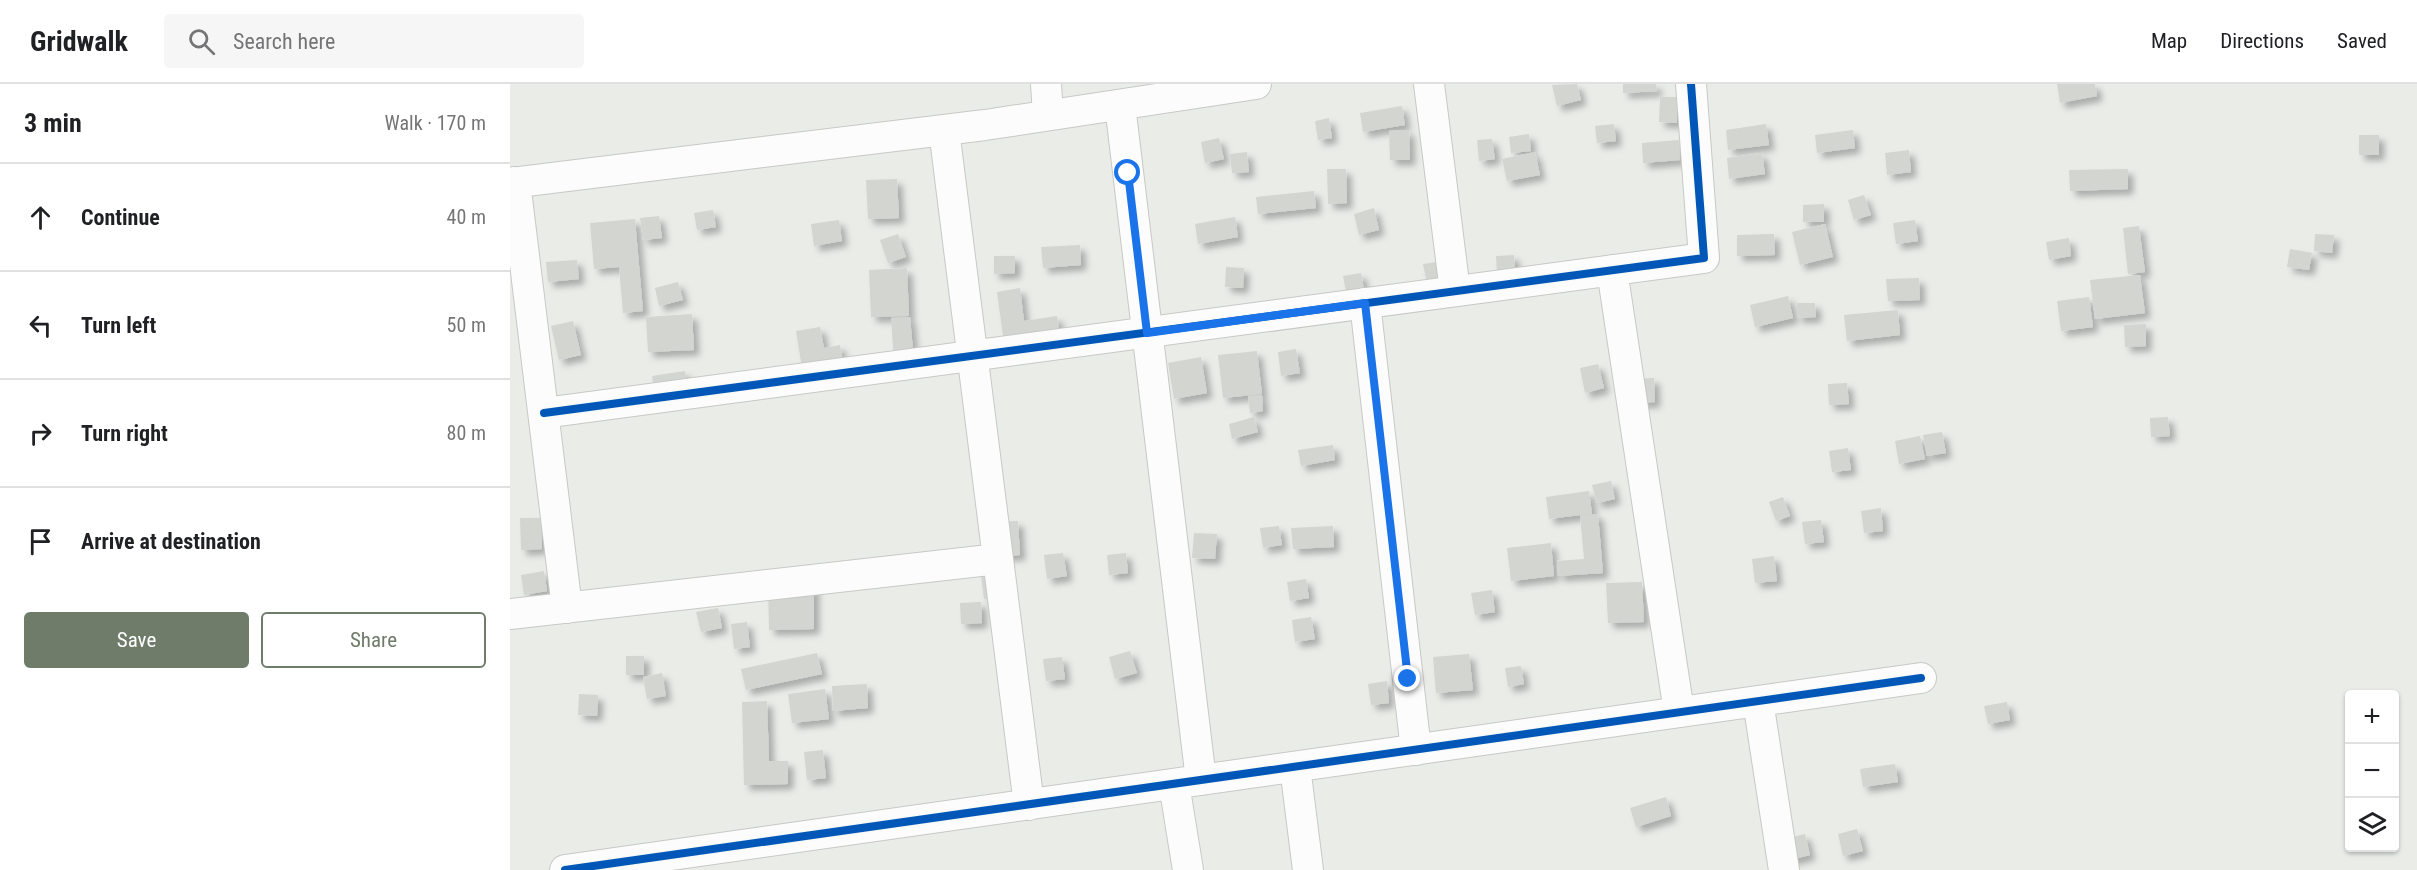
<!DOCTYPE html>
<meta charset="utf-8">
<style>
body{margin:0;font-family:"Roboto Condensed",sans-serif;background:#f6f6f6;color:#202124}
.controls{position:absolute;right:18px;bottom:18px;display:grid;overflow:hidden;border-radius:6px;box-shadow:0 2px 4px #0004}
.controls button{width:54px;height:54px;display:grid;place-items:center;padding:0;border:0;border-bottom:2px solid #e0e0e0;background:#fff;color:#202124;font:30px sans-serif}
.stop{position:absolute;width:18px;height:18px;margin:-14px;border:4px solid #1a73e8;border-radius:50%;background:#fff}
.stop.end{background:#1a73e8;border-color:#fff;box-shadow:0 2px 6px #0008}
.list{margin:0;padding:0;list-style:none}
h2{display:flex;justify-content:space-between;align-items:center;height:78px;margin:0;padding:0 24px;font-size:26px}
h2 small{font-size:20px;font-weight:400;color:#757577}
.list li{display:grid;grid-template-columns:39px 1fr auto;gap:18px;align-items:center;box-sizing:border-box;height:108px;padding:0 24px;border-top:2px solid #e0e0e0}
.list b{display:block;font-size:22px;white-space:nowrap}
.list em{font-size:20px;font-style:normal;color:#757577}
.actions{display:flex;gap:12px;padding:18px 24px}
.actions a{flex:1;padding:14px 0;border:2px solid #6f7c6a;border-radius:6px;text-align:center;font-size:21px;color:#6f7c6a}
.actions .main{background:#6f7c6a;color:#fff}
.icon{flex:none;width:33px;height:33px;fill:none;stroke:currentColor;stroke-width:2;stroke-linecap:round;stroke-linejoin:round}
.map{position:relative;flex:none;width:1907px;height:786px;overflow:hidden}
header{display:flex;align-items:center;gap:36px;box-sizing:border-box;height:84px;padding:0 30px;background:#fff;border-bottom:2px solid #e0e0e0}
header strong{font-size:28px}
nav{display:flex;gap:33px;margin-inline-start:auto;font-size:21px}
.search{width:420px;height:54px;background:#f6f6f6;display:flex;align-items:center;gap:15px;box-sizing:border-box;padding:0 21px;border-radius:6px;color:#757577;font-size:22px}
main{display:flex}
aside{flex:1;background:#fff}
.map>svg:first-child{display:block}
.building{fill:#d2d5d0;filter:url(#shadow)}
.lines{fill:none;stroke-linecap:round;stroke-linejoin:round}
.minor-casing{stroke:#c7c9c5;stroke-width:32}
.minor{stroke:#fcfcfc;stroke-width:30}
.cycleway-casing{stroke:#f8faf7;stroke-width:11}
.cycleway{stroke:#0057b8;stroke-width:8}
.route{stroke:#1a73e8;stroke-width:8}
</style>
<header>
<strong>Gridwalk</strong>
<div class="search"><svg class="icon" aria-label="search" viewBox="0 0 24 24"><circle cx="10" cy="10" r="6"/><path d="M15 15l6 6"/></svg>Search here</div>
<nav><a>Map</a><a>Directions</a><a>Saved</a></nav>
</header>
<main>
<aside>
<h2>3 min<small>Walk · 170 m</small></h2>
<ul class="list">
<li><svg class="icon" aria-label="ahead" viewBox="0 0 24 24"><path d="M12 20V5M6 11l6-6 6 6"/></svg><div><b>Continue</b></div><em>40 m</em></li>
<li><svg class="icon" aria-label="left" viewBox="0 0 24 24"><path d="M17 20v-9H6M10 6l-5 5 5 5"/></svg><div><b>Turn left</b></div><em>50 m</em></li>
<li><svg class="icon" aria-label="right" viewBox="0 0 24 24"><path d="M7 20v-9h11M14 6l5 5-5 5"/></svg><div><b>Turn right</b></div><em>80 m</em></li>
<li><svg class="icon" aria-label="arrive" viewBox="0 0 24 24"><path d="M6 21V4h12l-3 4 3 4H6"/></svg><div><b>Arrive at destination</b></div></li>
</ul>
<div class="actions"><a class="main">Save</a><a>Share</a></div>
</aside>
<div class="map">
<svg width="1907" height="786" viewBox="0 0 1907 786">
<defs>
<filter id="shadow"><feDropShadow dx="5.5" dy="5.5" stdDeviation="3" flood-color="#0004"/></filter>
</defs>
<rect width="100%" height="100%" fill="#eaece8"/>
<!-- building -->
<path class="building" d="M1067,0L1071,16L1047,22L1042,1Z
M1113,0H1146L1147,7L1113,9Z
M1547,0H1585L1587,12L1550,19Z
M1150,13H1167V39L1149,38Z
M892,22L895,41L853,48L850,29Z
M819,34L822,54L808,56L805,37Z
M1104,40L1106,57L1087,59L1085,42Z
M1256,40L1259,61L1218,66L1216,46Z
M899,46L900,76H880L879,47Z
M1343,46L1345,64L1307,69L1305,51Z
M1019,50L1021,67L1001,69L999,53Z
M1849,51H1869V71H1849Z
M709,54L714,75L695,79L691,58Z
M982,55L985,75L969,77L967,56Z
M1169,56L1170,76L1133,79L1132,59Z
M1399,66L1401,88L1377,91L1375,69Z
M737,68L739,88L722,89L720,70Z
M1025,68L1030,91L997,97L992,75Z
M1252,69L1255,90L1219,95L1217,74Z
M817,85H836L837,119L818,120Z
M1618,85V105L1560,107L1559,86Z
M387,95L389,134L358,135L356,96Z
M804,107L806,124L748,130L746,113Z
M1354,111L1361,131L1344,136L1338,116Z
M1314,120V138H1293V121Z
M864,124L869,146L849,151L844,130Z
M203,126L206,143L187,146L184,129Z
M149,132L152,154L133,156L130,134Z
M725,133L728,153L688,160L685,140Z
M125,135L133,227L113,229L109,183L84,185L80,139Z
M329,136L332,157L304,162L301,140Z
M1405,136L1408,157L1386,160L1383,139Z
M1315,140L1323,173L1290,181L1282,148Z
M1629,142L1635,188L1618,190L1613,144Z
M388,150L396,173L378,179L370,156Z
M1264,150L1265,171L1227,172V151Z
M1805,150L1824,151L1822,169L1804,167Z
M1559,154L1561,172L1539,176L1536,158Z
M570,161L571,181L533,184L531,163Z
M1780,165L1802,169L1799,186L1777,183Z
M1004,171L1005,189L987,190L986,172Z
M484,172H505V189L484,190Z
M67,176L69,195L38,198L36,178Z
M933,177L936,197L917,200L913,180Z
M716,183L734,184L733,204L715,203Z
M397,184L399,232L361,233L359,186Z
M851,189L855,211L837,213L833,192Z
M1630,191L1635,229L1585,235L1580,196Z
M1409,194L1410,216L1378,217L1376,195Z
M168,198L173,216L149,222L145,204Z
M510,204L514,237L547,232L550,251L494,259L487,208Z
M1278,212L1283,234L1245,243L1240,221Z
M1579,213L1583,243L1551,247L1547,217Z
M1287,219H1305L1306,233L1287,234Z
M1388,226L1390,251L1337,257L1334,231Z
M182,230L184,266L138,268L136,233Z
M400,233L404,277L384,278L381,234Z
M63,237L71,271L49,276L41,242Z
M1636,240V262L1615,263L1614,241Z
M310,243L314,264L330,261L334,283L293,290L286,247Z
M786,265L790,289L771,292L768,268Z
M747,267L752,310L713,314L708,271Z
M691,273L697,309L664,315L658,279Z
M1088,280L1094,304L1075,309L1070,284Z
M175,287L178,308L145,312L142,292Z
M1144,294L1145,318L1127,319L1125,295Z
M1337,299L1339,320L1319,321L1318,300Z
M752,311L753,327L740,329L738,312Z
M744,333L748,348L722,355L719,340Z
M1658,333L1660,352L1641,353L1640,334Z
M1432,348L1436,369L1417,372L1413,351Z
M1410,352L1415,375L1389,380L1385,357Z
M823,361L825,376L791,382L788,366Z
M1338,364L1341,386L1322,388L1319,367Z
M1101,397L1105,415L1087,419L1082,401Z
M1079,407L1082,430L1074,431L1088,430L1093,489L1048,492L1047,477L1074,475L1070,431L1039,435L1036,413Z
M1273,413L1280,432L1266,437L1259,418Z
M1371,424L1373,447L1354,449L1351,427Z
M10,434H31L32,465L11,466Z
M1311,436L1314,458L1295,460L1292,438Z
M508,437L510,471L480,473L478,438Z
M769,442L772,461L753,464L750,444Z
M823,442L824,463L783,465L781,444Z
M684,449L707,450L705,475L682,474Z
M1041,459L1044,492L1001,497L997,464Z
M553,469L557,492L537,495L534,471Z
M616,469L618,489L599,491L597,471Z
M1264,472L1267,497L1245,499L1242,475Z
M34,487L37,507L14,511L11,491Z
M489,489L493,512L474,515L471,492Z
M796,495L799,514L780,517L777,498Z
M1132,498L1134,538L1098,539L1096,499Z
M304,499V545L259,546L258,500Z
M982,506L985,528L965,531L961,509Z
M471,518L472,539L451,540L450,519Z
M208,524L212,544L191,548L186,528Z
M801,533L805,555L785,558L782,536Z
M237,538L240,563L224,565L221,540Z
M620,567L627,589L605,595L599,573Z
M307,569L312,590L236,606L231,585Z
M959,570L963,606L926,609L923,573Z
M116,572H134V591H116Z
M552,573L555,595L536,597L533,575Z
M1011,582L1014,600L998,603L995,584Z
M152,589L156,612L137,615L133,593Z
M877,597L879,619L861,621L858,600Z
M357,600L358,624L323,627L322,602Z
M315,605L319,635L282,639L278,610Z
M69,610L88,611L87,632L68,631Z
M257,617L259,677H278V700L234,701L232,618Z
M1497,618L1500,636L1478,640L1474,622Z
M313,666L316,694L297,696L294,668Z
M1385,680L1388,698L1353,703L1350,685Z
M1156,713L1161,732L1126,743L1120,724Z
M1347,745L1353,767L1333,772L1328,750Z
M1295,750L1300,771L1260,781L1254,760Z"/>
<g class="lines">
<defs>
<path id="minor" d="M536,0L538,31
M919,0L945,207
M610,21L691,696
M434,46L519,721
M5,98L57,524
M0,99L475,41L746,0
M1102,186L1169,628
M855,219L906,666
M34,329L1194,174L1181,0
M0,530L488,475
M1248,617L1274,786
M785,683L798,786
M664,700L678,786
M55,786L1411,594"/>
</defs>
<!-- minor casing -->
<use href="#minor" class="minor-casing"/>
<!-- minor -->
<use href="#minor" class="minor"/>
<defs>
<path id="cycleway" d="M34,329L1194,174L1181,0
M55,786L1411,594"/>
</defs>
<!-- cycleway casing -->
<use href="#cycleway" class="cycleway-casing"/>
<!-- cycleway -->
<use href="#cycleway" class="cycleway"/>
</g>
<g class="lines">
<!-- route -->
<path class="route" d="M618,89L637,249L855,219L898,595"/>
</g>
</svg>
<div class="controls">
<button>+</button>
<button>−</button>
<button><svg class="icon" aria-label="layers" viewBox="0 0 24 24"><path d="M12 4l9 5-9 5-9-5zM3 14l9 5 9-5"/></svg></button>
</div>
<div class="stop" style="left:618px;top:89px"></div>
<div class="stop end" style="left:898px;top:595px"></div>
</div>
</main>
